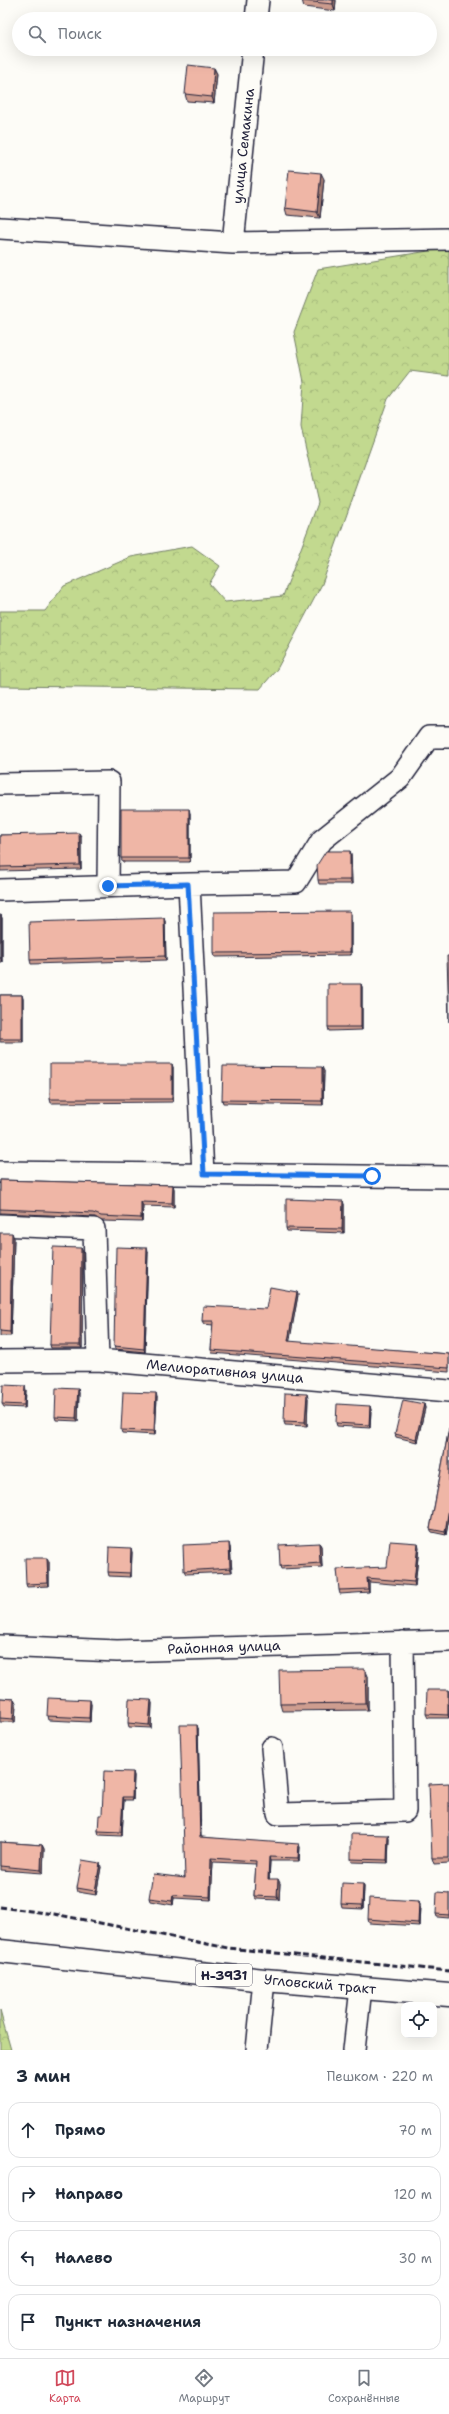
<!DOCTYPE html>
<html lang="ru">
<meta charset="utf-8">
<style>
body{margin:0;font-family:"Shantell Sans",sans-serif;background:#f2f2f3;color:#1f2937}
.controls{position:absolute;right:12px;bottom:12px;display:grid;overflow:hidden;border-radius:8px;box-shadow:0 4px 16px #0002}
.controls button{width:36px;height:36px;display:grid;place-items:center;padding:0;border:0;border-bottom:1px solid #e0e1e3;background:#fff;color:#1f2937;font:20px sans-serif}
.stop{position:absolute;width:12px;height:12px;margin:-9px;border:3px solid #1a73e8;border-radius:50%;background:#fff}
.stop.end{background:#1a73e8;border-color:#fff;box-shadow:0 1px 4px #0008}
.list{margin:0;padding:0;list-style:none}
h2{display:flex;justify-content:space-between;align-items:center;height:52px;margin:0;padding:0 16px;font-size:17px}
h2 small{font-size:13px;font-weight:400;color:#747a83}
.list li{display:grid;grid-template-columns:26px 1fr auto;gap:12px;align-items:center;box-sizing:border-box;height:56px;margin:0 8px 8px;padding:0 8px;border:1px solid #e0e1e3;border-radius:12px}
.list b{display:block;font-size:15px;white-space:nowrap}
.list em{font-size:13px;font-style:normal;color:#747a83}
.icon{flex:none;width:22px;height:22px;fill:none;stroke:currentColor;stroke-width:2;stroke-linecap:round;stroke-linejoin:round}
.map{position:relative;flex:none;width:449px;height:2050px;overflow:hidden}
.search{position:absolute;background:#fff;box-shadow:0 4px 16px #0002;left:12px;right:12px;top:12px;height:44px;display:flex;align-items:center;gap:10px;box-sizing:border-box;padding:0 14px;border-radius:22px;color:#747a83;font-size:15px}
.sheet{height:308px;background:#fff}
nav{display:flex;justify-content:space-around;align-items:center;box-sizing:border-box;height:56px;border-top:1px solid #e0e1e3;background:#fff;font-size:11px;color:#747a83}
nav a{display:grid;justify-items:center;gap:2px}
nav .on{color:#d1495b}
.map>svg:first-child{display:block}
.forest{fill:url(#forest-crowns);stroke:#727e65}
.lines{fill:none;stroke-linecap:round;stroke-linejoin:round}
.minor-casing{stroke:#22223b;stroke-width:24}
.highway-casing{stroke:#22223b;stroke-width:25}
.minor{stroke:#fdfcf7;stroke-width:21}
.highway{stroke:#fdfcf7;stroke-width:22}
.rail{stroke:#22223b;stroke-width:3;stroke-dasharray:6 3;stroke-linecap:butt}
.wall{fill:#ce9d8f;stroke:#22223b}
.shaded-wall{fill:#a77f74;stroke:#22223b}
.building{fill:#efb6a6;stroke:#22223b}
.route{stroke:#1a73e8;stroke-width:5}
.labels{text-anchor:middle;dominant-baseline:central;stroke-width:3;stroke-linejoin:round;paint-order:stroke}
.shield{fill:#fdfcf7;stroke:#646373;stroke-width:1}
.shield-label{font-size:13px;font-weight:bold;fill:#22223b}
.street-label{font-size:14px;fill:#22223b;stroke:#fdfcf7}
</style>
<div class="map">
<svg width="449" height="2050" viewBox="0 0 449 2050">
<defs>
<pattern id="forest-crowns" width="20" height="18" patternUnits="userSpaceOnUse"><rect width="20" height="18" fill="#c2d98f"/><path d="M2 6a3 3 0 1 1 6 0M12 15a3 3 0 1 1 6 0" fill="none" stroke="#a6ba7c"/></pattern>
</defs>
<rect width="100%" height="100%" fill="#fdfcf7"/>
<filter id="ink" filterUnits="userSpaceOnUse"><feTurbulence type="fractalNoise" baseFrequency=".025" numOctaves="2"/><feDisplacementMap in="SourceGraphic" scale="8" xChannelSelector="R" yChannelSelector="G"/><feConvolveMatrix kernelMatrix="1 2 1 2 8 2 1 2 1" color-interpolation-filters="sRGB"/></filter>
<g filter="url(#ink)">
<!-- forest -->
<path class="forest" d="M441,249L449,250V376L410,371L388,399L322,584L277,669L260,689L0,686V611H45L64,586L131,557L192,546L220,566L209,584L225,602L283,596L318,503L301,427L304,382L294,332L318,269Z
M0,2011L11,2050H0Z"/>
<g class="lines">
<defs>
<path id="minor" d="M256,19L258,0
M0,228L233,243L449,239
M233,243L253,49
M0,784L109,782L108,886
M189,884L296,882L322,840L400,778L429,737H449
M0,890L189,884L203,1174
M0,1172L449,1177
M0,1225L94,1229L98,1360
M0,1361L98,1360L449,1391
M0,1646L117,1651L449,1641
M272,1748L278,1814L405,1811L403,1642
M257,2050L264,1980
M354,2050L361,1988"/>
<path id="highway" d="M0,1951L264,1980L449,1995"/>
</defs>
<!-- minor casing -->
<use href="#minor" class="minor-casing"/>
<!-- highway casing -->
<use href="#highway" class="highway-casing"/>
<!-- minor -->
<use href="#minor" class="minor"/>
<!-- highway -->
<use href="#highway" class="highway"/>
<!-- rail -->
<path class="rail" d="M0,1907L54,1914L228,1948L449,1971"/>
</g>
<!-- wall -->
<path class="wall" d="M302,0H336L335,11L304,7Z
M214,68L217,74L214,103L187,101L185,94Z
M324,179L320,218L287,215L285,208Z
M190,813V862H123L121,858Z
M0,835L81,836V869L0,871Z
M350,851L351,854L352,884H319L318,880Z
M351,914V955L215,957L214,953Z
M0,915L2,918V962H0Z
M165,921L166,960L31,964L30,960Z
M361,984L362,987V1030L329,1031L328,1027Z
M0,995H22L23,999V1042H0Z
M173,1067V1102L51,1103L50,1099Z
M324,1071L323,1105L223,1103L222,1100Z
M0,1180L173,1185L174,1189V1207L143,1206L142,1222L102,1221L95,1217L0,1213Z
M344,1204V1233L287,1231L286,1228Z
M0,1233L14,1238L11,1336H0Z
M83,1252L82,1348H51L50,1345Z
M148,1252L145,1352L115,1349L114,1346Z
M297,1292L298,1295L289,1342L449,1354V1372L212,1353L211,1350L213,1325L204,1324L202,1321L266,1309Z
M78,1389L79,1393L78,1421L56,1420L55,1417Z
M26,1390L25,1408L4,1407L2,1404Z
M157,1397L155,1435L122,1433L121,1430Z
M308,1398L307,1426L285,1425L284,1421Z
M424,1404L425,1408L417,1442L396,1437L395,1434Z
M370,1406L371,1410L370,1428L337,1426L336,1423Z
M449,1428V1518L446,1535L432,1532L430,1529Z
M319,1543L321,1546L322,1567L281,1569L280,1566Z
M230,1547L232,1572L186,1574L184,1571Z
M419,1547L415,1586L369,1582V1592L340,1594L339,1590L387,1567Z
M132,1552L131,1577L109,1576L108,1572Z
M49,1561V1586L27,1587L26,1584Z
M368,1676V1710L282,1711L280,1704Z
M448,1690L449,1718H428L426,1714Z
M0,1698L14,1699L16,1703L15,1722H0Z
M152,1703L151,1728L129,1727L128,1723Z
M91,1704L90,1722L48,1720L47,1716Z
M198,1728L201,1837L300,1847L299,1861H270L269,1879L280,1883L279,1900L256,1899L254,1896L256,1864L213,1862L211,1900L174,1898L173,1905L150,1901L149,1898L185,1878Z
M133,1772L134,1776L133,1800H124L122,1836L99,1835L98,1831L102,1815Z
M449,1783V1863L434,1864L432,1858Z
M388,1835L389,1839L388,1863L352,1862L351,1859Z
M0,1842L42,1845L44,1849L43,1873L0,1870Z
M101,1867L96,1895L78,1892L77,1888Z
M363,1884L364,1887L363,1909L342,1908L341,1904Z
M449,1893V1918L437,1917L436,1914Z
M419,1901L420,1905L419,1926L369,1923L368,1919Z"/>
<!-- shaded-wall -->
<path class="shaded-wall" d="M333,0H336L335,11L333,4Z
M214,68L217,74L214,103L212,97Z
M321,173L324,179L320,218L317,212Z
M189,809L190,813V862L189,858Z
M79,833L81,836V869L80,865Z
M350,851L351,854L352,884L350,880Z
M350,911L351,914V955L350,952Z
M1,915L2,918V962L1,958Z
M164,918L165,921L166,960L165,956Z
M361,984L362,987V1030L361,1027Z
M22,995L23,999V1042L22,1039Z
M172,1064L173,1067V1102L172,1099Z
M322,1067L324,1071L323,1105L322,1101Z
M173,1185L174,1189V1207L172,1203Z
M343,1201L344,1204V1233L342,1229Z
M141,1202L143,1206L142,1222L141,1218Z
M12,1233L14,1238L11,1336L10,1332Z
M81,1248L83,1252L82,1348L80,1345Z
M147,1248L148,1252L145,1352L144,1349Z
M297,1292L298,1295L289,1345L288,1341Z
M25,1386L26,1390L25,1408L24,1405Z
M78,1389L79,1393L78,1421L76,1418Z
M156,1393L157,1397L155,1435L154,1431Z
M307,1394L308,1398L307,1426L305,1422Z
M424,1404L425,1408L417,1442L416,1439Z
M370,1406L371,1410L370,1428L369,1425Z
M449,1508V1518L446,1535L445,1532Z
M229,1543L230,1547L232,1572L230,1568Z
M319,1543L321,1546L322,1567L320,1563Z
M418,1543L419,1547L415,1586L414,1582Z
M131,1548L132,1552L131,1577L130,1573Z
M47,1558L49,1561V1586L48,1583Z
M367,1578L369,1582V1592L368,1589Z
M365,1669L368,1676V1710L366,1703Z
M448,1690L449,1692V1718L448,1715Z
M14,1699L16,1703L15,1722L13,1719Z
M90,1700L91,1704L90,1722L89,1718Z
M151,1700L152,1703L151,1728L149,1725Z
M197,1725L198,1728L201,1841L200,1837Z
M133,1772L134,1776L133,1800L132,1797Z
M123,1797L124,1800L122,1836L121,1832Z
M388,1835L389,1839L388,1863L387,1860Z
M299,1844L300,1847L299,1861L298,1858Z
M42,1845L44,1849L43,1873L41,1870Z
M269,1857L270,1861L269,1882L268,1879Z
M211,1858L213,1862L211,1900L210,1897Z
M100,1863L101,1867L96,1895L95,1891Z
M278,1879L280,1883L279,1900L277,1897Z
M363,1884L364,1887L363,1909L362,1905Z
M173,1895L174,1898L173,1905L172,1901Z
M419,1901L420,1905L419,1926L418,1923Z"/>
<!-- building -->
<path class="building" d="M302,0H333V4L302,1Z
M188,65L214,68L212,97L185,94Z
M289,170L321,173L317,212L285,208Z
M121,809H189V858H121Z
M79,833L80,865L0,867V835Z
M326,851H350V880H318L317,865Z
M350,911V952L214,953V912Z
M0,915H1V958H0Z
M164,918L165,956L30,960L29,922Z
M447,956H449V1022Z
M328,984H361V1027H328Z
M0,995H22V1039H0Z
M50,1064H172V1099H50Z
M223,1066L322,1067V1101L222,1100Z
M0,1180L173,1185L172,1203L141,1202V1218L101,1216L93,1213L0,1209Z
M286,1199L343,1201L342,1229L286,1228Z
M0,1233H12L10,1332L0,1331Z
M53,1247L81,1248L80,1345H50Z
M116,1247L147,1248L144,1349L114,1346Z
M270,1287L297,1292L288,1341L449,1354V1368L211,1350L213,1321H202L203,1306L266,1309Z
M3,1385L25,1386L24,1405L2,1404Z
M56,1388L78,1389L76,1418L55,1417Z
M123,1392L156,1393L154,1431L121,1430Z
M285,1393L307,1394L305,1422L284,1421Z
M403,1400L424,1404L416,1439L395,1434Z
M337,1404L370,1406L369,1425L336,1423Z
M449,1428V1508L445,1532L430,1529Z
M390,1541L418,1543L414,1582L367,1578L368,1589L339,1590L337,1569L387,1567Z
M229,1543L230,1568L184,1571L183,1545Z
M319,1543L320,1563L280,1566L279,1545Z
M109,1547L131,1548L130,1573L108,1572Z
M25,1558H47L48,1583L26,1584Z
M365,1669L366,1703L280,1704L279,1670Z
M427,1690H448V1715L426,1714Z
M0,1698L14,1699L13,1719L0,1718Z
M48,1698L90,1700L89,1718L47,1716Z
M129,1699L151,1700L149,1725L128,1723Z
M180,1725H197L200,1837L299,1844L298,1858L269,1857L268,1879H278L277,1897L254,1896L256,1861L211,1858L210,1897L173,1895L172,1901L149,1898L153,1874L185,1878Z
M104,1771L133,1772L132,1797H123L121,1832L98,1831L99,1815H102Z
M449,1783V1858H432L429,1784Z
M351,1834L388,1835L387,1860L351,1859Z
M0,1842L42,1845L41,1870L0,1866Z
M82,1860L100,1863L95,1891L77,1888Z
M342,1883L363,1884L362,1905L341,1904Z
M437,1892L449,1893V1915L436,1914Z
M369,1898L419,1901L418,1923L368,1919Z"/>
</g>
<g class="lines" filter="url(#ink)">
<!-- route -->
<path class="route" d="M108,886L188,884L204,1174L372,1176"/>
</g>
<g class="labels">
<!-- shield labels -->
<rect class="shield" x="196" y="1964" width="56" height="22" rx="3"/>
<g class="shield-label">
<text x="224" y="1975">Н-3931</text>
</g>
<!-- street labels -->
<g class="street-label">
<text transform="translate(243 146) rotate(-84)">улица Семакина</text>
<text transform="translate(225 1371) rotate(5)">Мелиоративная улица</text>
<text transform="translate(224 1647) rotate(-2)">Районная улица</text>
<text transform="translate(320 1984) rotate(5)">Угловский тракт</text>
</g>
</g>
</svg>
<div class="controls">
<button><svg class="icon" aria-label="locate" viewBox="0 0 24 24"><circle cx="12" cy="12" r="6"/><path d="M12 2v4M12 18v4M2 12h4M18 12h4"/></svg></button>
</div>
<div class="stop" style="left:372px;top:1176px"></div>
<div class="stop end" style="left:108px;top:886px"></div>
<div class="search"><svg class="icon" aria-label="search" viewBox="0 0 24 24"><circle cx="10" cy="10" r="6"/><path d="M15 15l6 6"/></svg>Поиск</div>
</div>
<section class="sheet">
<h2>3 мин<small>Пешком · 220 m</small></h2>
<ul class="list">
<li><svg class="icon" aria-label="ahead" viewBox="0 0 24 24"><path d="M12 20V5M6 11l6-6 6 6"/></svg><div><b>Прямо</b></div><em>70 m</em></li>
<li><svg class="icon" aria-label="right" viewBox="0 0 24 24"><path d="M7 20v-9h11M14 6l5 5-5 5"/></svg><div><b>Направо</b></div><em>120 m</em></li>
<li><svg class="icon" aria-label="left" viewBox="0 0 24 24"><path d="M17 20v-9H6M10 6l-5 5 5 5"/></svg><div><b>Налево</b></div><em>30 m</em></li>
<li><svg class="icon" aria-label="arrive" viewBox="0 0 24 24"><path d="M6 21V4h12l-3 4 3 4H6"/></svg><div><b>Пункт назначения</b></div></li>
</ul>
</section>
<nav>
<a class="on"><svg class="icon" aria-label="map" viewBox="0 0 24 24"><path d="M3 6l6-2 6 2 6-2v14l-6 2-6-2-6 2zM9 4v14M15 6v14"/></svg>Карта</a>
<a><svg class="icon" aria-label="directions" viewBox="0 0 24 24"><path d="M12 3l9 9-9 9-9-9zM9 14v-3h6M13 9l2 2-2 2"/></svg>Маршрут</a>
<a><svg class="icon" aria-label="saved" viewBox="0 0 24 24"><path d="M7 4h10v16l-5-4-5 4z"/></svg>Сохранённые</a>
</nav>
